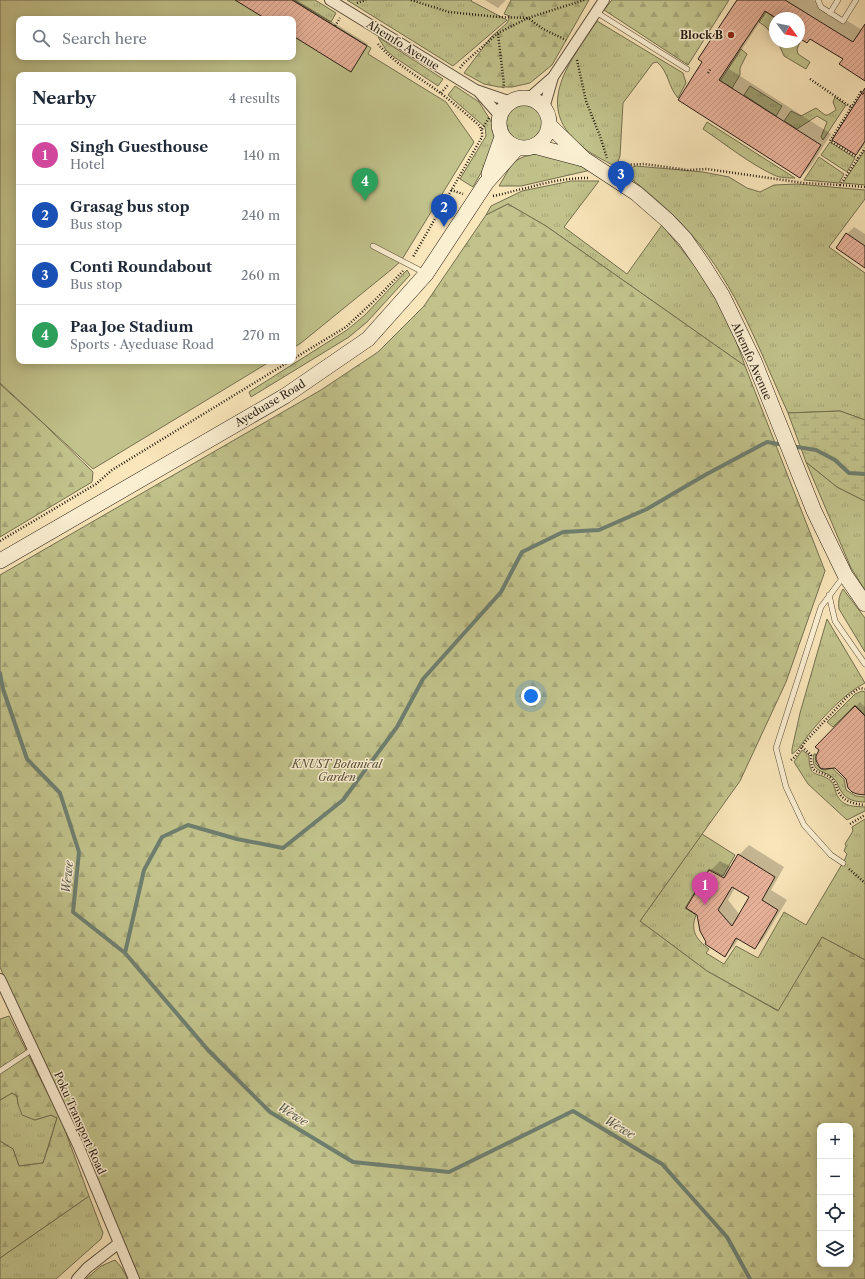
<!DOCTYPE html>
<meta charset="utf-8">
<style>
body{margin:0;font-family:"Libre Caslon Text",serif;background:#f6f6f7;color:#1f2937}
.controls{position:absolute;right:12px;bottom:12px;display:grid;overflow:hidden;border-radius:8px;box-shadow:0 2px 10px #0003}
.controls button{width:36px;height:36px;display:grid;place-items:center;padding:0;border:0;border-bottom:1px solid #e0e1e3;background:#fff;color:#1f2937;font:20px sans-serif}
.compass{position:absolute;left:769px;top:12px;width:36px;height:36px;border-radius:50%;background:#fff;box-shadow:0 2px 10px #0003;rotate:122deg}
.you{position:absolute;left:531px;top:696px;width:14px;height:14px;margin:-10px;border:3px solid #fff;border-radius:50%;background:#1a73e8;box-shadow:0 0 0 6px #1a73e833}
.badge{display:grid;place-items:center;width:26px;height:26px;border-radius:50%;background:#db2777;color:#fff;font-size:13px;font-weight:700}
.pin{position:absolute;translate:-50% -33px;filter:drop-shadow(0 1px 2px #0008)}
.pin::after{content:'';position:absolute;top:21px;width:14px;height:12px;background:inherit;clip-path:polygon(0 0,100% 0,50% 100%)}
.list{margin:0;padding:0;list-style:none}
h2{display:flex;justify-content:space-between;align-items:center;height:52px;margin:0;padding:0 16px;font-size:17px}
h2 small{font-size:13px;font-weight:400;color:#747a83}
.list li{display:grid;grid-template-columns:26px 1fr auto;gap:12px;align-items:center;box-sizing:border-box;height:60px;padding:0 16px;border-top:1px solid #e0e1e3}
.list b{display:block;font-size:15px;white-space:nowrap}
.list p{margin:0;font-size:13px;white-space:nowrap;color:#747a83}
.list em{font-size:13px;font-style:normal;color:#747a83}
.icon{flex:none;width:22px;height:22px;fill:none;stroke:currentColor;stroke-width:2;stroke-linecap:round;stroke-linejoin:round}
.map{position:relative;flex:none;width:865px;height:1279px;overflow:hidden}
.search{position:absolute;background:#fff;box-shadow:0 2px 10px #0003;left:16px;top:16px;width:280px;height:44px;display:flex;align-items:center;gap:10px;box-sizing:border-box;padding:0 14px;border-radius:8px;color:#747a83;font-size:15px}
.panel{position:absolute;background:#fff;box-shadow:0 2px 10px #0003;left:16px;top:72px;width:280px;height:292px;border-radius:8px}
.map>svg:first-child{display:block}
.grass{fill:url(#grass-tufts);stroke:#747050}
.forest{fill:url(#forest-firs);stroke:#747050;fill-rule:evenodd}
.wetland{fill:url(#wetland-marsh);stroke:#747050}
.park{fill:#c2c38c;stroke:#747050;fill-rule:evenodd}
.shadow{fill:#0003;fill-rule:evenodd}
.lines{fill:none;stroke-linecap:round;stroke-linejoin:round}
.stream{stroke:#6e7f70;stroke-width:4}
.building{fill:url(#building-hatch);stroke:#271e15;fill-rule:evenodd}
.lane-casing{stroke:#5c503e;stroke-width:6}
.street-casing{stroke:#5c503e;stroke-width:12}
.secondary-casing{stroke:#271e15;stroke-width:16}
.path{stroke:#271e15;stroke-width:2.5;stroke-dasharray:1 2;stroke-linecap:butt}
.lane{stroke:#fbefd2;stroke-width:5}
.street{stroke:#fbefd2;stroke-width:10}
.secondary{stroke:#fbefd2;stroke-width:15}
.poi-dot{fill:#8f2418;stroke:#fbefd2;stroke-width:1.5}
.labels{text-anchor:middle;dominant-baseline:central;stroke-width:3;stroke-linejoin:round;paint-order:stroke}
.poi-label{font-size:11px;font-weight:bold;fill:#271e15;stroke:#fbefd2;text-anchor:end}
.street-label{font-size:11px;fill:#271e15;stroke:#fbefd2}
.park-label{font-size:11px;font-style:italic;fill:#565039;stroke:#fbefd2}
.water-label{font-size:12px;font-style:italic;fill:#51574a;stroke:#fbefd2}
</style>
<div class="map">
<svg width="865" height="1279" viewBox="0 0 865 1279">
<defs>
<pattern id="grass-tufts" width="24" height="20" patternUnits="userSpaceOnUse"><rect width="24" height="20" fill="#c2c38c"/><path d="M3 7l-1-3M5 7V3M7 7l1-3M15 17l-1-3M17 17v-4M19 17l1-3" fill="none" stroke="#a7a778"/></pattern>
<pattern id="forest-firs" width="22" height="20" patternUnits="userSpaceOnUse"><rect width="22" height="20" fill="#c2c38c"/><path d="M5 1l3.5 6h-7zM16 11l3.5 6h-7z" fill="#a7a778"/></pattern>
<pattern id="wetland-marsh" width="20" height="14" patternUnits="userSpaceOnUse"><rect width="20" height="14" fill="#c2c38c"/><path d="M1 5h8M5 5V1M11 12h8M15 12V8" fill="none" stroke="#a7a778"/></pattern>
<pattern id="building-hatch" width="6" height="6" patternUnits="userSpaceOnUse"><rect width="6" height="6" fill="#eab49c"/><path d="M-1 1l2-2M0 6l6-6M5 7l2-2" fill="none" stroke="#c99a86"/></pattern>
</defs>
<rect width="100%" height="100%" fill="#f9e6ba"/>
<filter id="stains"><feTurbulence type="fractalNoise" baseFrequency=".005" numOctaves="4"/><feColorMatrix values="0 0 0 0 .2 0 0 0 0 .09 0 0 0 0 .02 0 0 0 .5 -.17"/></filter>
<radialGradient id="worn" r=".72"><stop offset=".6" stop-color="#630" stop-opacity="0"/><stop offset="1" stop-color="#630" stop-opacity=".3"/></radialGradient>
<!-- grass -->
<path class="grass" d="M294,0H315L336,13L331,22Z
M347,0H472L471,1L507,20L453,66Z
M766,12L775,18V37L766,27L759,22Z
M597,21L683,73L686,83L678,98C668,87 669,72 657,62L653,63L623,103L620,156L616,167C604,160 590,154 580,145C532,104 572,60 597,21Z
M378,37L443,79L438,86L394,57L386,50Z
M799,39L801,40L797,49L798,54L810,62L806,69L784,56L778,42H799Z
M741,49L747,54L740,68V75L732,88L720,81Z
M455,86L479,102L491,121L495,135V148L473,187L460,179L486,136L485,127L448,95Z
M750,86L782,106L776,116L744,95Z
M835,97L846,105L823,140L821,137L827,122L817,116L797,129L784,121L791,111L801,116L816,108L825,115H828L836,110L833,102Z
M504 123a20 20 0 1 1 40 0a20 20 0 1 1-40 0Z
M707,122L795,178C788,178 780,178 774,175C750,164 725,144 703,129Z
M830,142L855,158L847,172L821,155Z
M865,150V185L843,183Z
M539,153L555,155L591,170L521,186H499L513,162L523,157Z
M819,157L844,174L839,183L804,180Z
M636,166L703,172L729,177L747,188L760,192L774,185L797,184L865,190V199L829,247L865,273V420L840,411L788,413C760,352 737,286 691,234C671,211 648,192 624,173L630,168Z
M571,181H599L564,227L627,274L662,225L712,287L729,321L745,366L546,226L508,204L486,215L491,206L522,191Z
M407,270L410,275L367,322L349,337L251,397L249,392L347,330L365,315Z
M806,462L837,487L865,501V590L851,568Z
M843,589L865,618V652L839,609C838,601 839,596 843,589Z
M827,619L865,683C845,693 824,716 810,733C804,740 800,749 792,754V749L800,713Z
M862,691L865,692V715L855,705L833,727L827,722L855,694Z
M802,750L809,755C809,781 818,770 831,781C834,784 835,789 836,793C842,807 852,806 865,807V811L847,820L808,784L794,762Z
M814,754H816V764L821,769L825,770L832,768L844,779L846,790L856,796L865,797V802C855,802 846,800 841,791C838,787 838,783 835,780C825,768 810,775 814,754Z
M865,819V960L822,937L779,1011L707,971L640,921L702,834L735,855L723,876L709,869L685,908L696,915C690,931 696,939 709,949L706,953L724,964L736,946L758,958L784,912L806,925L845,859L847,854L844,851L846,846L845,844L853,831L852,827Z
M12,1093L17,1096L18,1104L35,1120L51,1115L57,1118L43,1163L19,1166L13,1149L0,1141V1100Z
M89,1196L103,1233L101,1239L56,1279H0V1258Z
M115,1260L121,1267L128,1279H86L101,1266Z"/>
<!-- forest -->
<path class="forest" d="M511,0H589L552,65L530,83L512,87H499L484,84L464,73L491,37L507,23L510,16L504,14Z
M612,0H729L688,65L604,10Z
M508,204L546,226L745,366L825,571L786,682L740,781L640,921L707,971L778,1011L822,937L865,960V1279H136L0,967V575L321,390L378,352L424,306L486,215ZM820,1126H850V1264H820Z
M0,384L44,424L93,472L92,482L0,537Z
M9,1016L62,1122L89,1196L0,1258V1141L13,1149L19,1166L43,1163L48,1148L57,1118L51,1115L35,1120L22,1115L18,1104L17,1096L12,1093L0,1100V1019Z"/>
<!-- wetland -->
<path class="wetland" d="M840,411L865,420V501L837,487L806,462L788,413Z"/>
<!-- park -->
<path class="park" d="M0,0H293L371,48L368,54L446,102L474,142L401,261L392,269L301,343L293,348V75H19V361H271L93,469L0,383ZM19,19H293V57H19Z"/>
<!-- shadow -->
<path class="shadow" d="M237,0H297L368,44L351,70L293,34V19H268Z
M485,0H506L498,8Z
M738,0H814L862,30L865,26V78L844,59L811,38L799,37V18H778L767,11L729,69L831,134L811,166L800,177L679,100L703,61Z
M865,91V145L856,154Z
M854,227L865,234V267L847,234Z
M860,702L865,707V793L847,778L817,747Z
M749,845L784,867L771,890L787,900L764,938L755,948L739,938L734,946L725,955L710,871L720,861L731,867L739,855ZM735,888L751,897L740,915L728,900Z"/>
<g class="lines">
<!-- stream -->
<path class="stream" d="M791,446L816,450L835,460L849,473L865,474
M0,673L3,689L27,759L60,793L79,852L73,912L125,953L208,1050L270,1112L353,1162L449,1172L573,1111L662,1164L727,1237L750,1279
M125,953L144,870L162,837L188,825L237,839L283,848L343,800L397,727L423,679L501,592L522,552L563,532L599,530L647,509L705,475L767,442L784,445"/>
</g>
<!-- building -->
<path class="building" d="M235,0H292L367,46L351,72L293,36V19H266Z
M737,0H785L853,42L865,24V81L839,64L843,59L810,39L807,43L799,38V18H776L765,11L719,80L821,145L800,178L678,100L702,62L698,59Z
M865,88V141L856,155L832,140Z
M846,233L865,246V268L836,248Z
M855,706L865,716V795L857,794L852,792L848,788L846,779L835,768L824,769L820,768L816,760V756L819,750L815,747Z
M738,854L775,877L762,900L778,910L755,949L736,938L725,957L705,944L706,942L700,931L697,915L686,908L709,870L724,878ZM732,887L749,897L732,926L718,910Z"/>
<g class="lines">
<defs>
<path id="lane" d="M818,0L821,7L843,21L856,0
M596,12L687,69
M830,13L838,0
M373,246L425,273
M829,595L835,621L865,664
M843,863L831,855L804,825L786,787L776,748L821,607L844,576
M0,1071L33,1049"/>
<path id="street" d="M330,0L476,90L511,102
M478,91L500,116
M529,98L553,77L604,0
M544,108L553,77
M0,979L78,1145L134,1279
M77,1279L87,1268L119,1243"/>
<path id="secondary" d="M499 123a25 25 0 1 1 50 0a25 25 0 1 1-50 0Z
M549,125L584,159L636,193L667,220L685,239L703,265L722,295L754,361L814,511L845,575L865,604
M534,146L583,159
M489,174L502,137
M0,561L285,396L368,339L426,274L486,183L517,148"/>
</defs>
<!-- lane casing -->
<use href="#lane" class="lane-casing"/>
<!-- street casing -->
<use href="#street" class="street-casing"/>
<!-- secondary casing -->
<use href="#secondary" class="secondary-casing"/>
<!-- path -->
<path class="path" d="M411,0L449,12L499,17L528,18L584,0
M357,3L366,0
M335,26L340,18
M498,34L504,84L503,88
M378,44C395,64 419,77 439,92C454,103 467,115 480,126L482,133V137L413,257
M577,60L586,101L600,136L607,158
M460,68L464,63L498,33L528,18L543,29L566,40
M708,73L711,68
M810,79L851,107
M441,93L448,85
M482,129L489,118
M858,158L830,141L861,92L865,95
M620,168L623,165L644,164L688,170L707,169L804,183L840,185L865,148
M840,185L865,187
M451,190L463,194
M493,196C505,194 515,190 527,188C547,182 567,178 588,178
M293,359L346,327L374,301L403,271
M0,541L96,484L112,470L290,361
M802,747L811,755C810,777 820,769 831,778C835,782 836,786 838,791C843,802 855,804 865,805
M791,760L795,757L805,742L847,697L855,691L860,688L865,689
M850,824L865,815
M849,869L865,883"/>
<!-- lane -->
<use href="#lane" class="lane"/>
<!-- street -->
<use href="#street" class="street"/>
<!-- secondary -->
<use href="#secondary" class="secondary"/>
</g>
<!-- markers -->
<circle class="poi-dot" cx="731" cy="35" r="4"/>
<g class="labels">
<!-- poi labels -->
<g class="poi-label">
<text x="723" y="35">Block B</text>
</g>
<!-- street labels -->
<g class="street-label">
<text transform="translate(403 45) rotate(32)">Ahemfo Avenue</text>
<text transform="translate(752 361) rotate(66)">Ahemfo Avenue</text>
<text transform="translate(270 403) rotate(-31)">Ayeduase Road</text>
<text transform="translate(80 1123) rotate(66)">Poku Transport Road</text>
</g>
<!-- park labels -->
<g class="park-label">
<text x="337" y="764">KNUST Botanical<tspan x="337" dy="13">Garden</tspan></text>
</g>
<!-- water labels -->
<g class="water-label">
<text transform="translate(67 877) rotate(-84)">Wewe</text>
<text transform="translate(293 1114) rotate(32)">Wewe</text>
<text transform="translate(620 1127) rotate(31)">Wewe</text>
</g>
</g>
<rect width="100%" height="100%" filter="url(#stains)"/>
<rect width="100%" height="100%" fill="url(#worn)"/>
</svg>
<div class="controls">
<button>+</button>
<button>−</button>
<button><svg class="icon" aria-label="locate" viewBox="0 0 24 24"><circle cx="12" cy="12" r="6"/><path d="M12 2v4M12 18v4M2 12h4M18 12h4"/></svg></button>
<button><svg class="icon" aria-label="layers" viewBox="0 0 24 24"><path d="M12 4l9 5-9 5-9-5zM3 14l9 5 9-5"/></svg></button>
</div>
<svg class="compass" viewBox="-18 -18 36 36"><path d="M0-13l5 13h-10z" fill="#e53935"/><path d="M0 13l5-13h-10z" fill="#747a83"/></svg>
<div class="you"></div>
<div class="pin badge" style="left:705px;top:905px;background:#d1479c">1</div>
<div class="pin badge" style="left:444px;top:227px;background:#1a4fb4">2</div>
<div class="pin badge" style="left:621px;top:194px;background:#1a4fb4">3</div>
<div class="pin badge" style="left:365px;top:201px;background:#2e9e5b">4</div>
<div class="search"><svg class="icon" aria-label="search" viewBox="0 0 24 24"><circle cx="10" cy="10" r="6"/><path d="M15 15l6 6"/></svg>Search here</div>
<section class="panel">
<h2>Nearby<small>4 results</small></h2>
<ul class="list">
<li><span class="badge" style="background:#d1479c">1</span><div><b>Singh Guesthouse</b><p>Hotel</p></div><em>140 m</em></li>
<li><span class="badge" style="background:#1a4fb4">2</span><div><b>Grasag bus stop</b><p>Bus stop</p></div><em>240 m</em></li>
<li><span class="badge" style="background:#1a4fb4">3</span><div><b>Conti Roundabout</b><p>Bus stop</p></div><em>260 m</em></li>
<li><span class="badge" style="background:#2e9e5b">4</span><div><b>Paa Joe Stadium</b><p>Sports · Ayeduase Road</p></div><em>270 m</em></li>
</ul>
</section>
</div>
